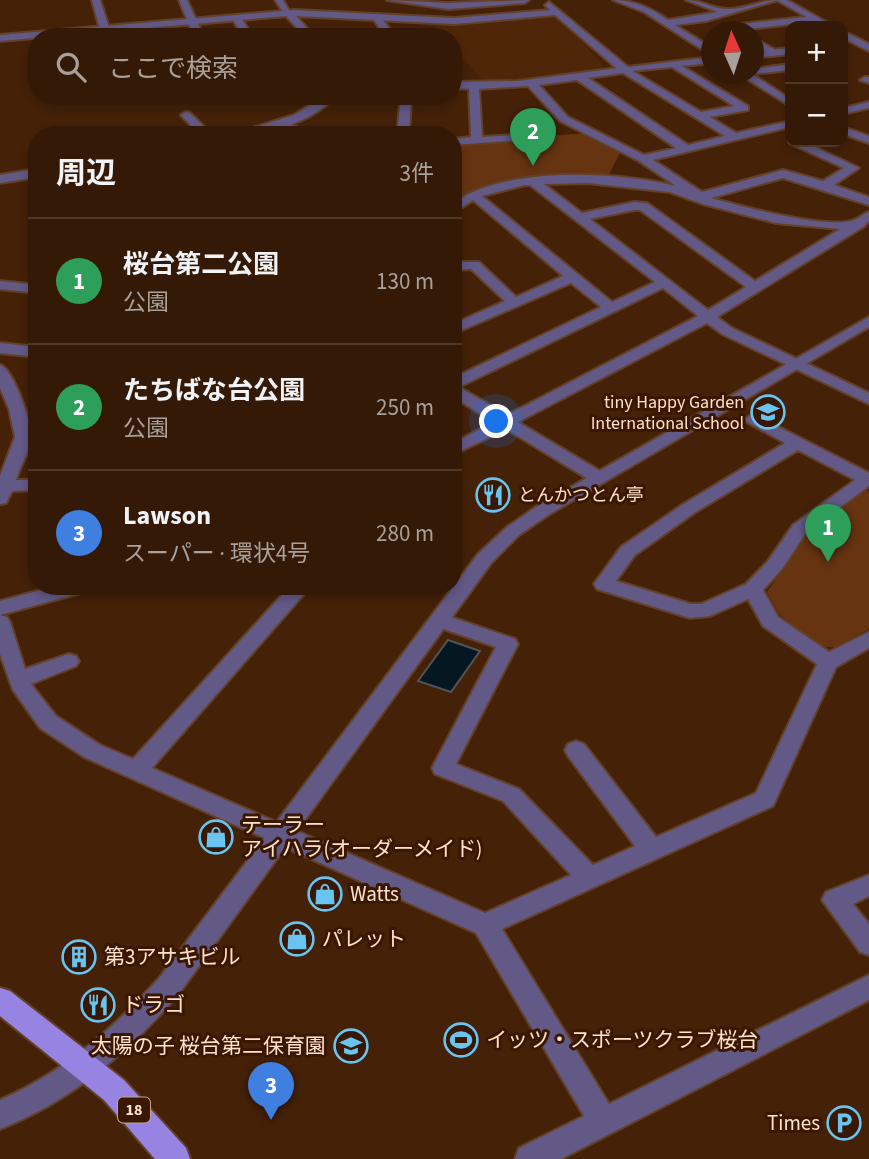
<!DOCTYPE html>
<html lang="ja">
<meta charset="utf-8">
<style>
body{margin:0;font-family:"Source Sans 3","Noto Sans JP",sans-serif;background:#3f2614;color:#f1f3f6}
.controls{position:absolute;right:21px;top:21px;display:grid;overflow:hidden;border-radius:14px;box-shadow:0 4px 10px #0003}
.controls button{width:63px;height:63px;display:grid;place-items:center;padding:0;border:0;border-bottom:2px solid #4e3828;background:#341906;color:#f1f3f6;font:35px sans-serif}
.compass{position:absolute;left:701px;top:21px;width:63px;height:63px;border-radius:50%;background:#341906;box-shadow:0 4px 10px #0003;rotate:357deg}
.you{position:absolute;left:497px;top:422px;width:24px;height:24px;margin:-18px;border:5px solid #fff;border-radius:50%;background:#1a73e8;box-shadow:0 0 0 10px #1a73e833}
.badge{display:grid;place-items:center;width:46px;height:46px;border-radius:50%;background:#0b8043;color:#fff;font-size:23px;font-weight:700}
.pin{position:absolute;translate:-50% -58px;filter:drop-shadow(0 2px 4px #0008)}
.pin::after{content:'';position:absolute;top:37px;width:24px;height:21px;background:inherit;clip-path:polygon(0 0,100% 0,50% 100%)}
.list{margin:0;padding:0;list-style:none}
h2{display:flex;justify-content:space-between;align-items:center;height:91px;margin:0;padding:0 28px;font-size:30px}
h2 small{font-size:23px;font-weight:400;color:#a9a09b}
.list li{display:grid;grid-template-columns:46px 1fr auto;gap:21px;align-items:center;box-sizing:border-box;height:126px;padding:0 28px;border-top:2px solid #4e3828}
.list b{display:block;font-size:26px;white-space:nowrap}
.list p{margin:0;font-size:23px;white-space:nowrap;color:#a9a09b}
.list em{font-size:23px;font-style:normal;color:#a9a09b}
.icon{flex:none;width:38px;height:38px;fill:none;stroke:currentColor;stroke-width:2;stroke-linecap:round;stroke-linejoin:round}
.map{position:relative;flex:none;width:869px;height:1159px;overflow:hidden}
.search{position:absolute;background:#341906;box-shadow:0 4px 10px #0003;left:28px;top:28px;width:434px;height:77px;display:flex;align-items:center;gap:18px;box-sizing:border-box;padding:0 24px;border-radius:28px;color:#a9a09b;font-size:26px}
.panel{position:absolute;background:#341906;box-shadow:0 4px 10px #0003;left:28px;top:126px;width:434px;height:469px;border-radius:28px}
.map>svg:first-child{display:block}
.built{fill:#502608}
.green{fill:#663411}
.water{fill:#051822;stroke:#505456;stroke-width:2}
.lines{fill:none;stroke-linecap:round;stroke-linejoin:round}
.minor-casing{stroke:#634028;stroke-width:4}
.tertiary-casing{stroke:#634028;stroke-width:4}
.primary-casing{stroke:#634028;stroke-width:4}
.minor{fill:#625987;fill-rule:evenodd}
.tertiary{fill:#625987;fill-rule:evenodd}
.primary{fill:#9783e2;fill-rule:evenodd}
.labels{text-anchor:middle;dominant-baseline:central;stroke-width:6;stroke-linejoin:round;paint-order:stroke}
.shield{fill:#3a1700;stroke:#c3a490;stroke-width:2}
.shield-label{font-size:16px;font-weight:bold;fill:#fee0ce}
.poi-label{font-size:18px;fill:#fee0ce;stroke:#3a1700;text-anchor:end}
.near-poi-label{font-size:21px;fill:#fee0ce;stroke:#3a1700;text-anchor:start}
</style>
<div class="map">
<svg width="869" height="1159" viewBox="0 0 869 1159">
<rect width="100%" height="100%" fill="#452108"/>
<!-- built -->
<path class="built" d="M549,15L555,16L582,41L605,68L485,83L453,47V37H444L431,23Z"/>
<!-- green -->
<path class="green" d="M590,133L621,151L605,182L500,186L453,209V142Z
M867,490L869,492V629L836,647H819L779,614L767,592L808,533Z"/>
<!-- water -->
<path class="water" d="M448,640L480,651L451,692L418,681Z"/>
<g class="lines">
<defs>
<path id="minor" d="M92,0H100L112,37H102Z
M179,0H187L204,37H194Z
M275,0H283L292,16H286Z
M387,0L448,3L529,0L525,3L448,9Z
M613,0C634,0 651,8 668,20L718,12L686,0C701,0 715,10 729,9C746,9 761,0 778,0L706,21L675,25L712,48V56L644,12Z
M372,14H378L396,37H386L371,16Z
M237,15L240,16L253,37H243L232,18Z
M814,16L819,19L817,21L741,30L736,27L741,24Z
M754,38L777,51L779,53L771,55L754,45Z
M675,62L748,106V110L710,117L736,133L790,121V127L653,160L702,192L783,170L823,181L844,168L791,144L789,142L790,141L804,142L859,168L834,185L869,197V205L783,178L711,198C740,206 828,230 854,220C860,218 863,214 869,212V221L863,227L717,317L732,328L869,393V404L722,334L707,323L518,422L605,474L608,478L605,482H593L506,429L453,455V443L494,422L453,397V378L601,307L571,283L453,334V324L505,301L471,269L453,270V262H479L516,297L563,276L473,200L453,213V203C505,166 616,171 676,186L639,161L560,121L528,86L479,89L482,137L516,135L522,138L520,140L453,145V139L471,137L469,89L453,88V82L518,81L626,67L701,112L734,106L672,67L670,65ZM623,73L725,136L688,145L588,78ZM577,80L676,148L644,155L568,117L539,85ZM588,183L670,192L703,204L776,223L840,229L755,281L647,203L634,202L582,213L544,184ZM525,185H530L655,282L612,302L482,196ZM634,210H640L746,287L708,310L590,219ZM663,288L698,316L507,415L459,387Z
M790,64V70L752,74L790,99V106L739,74H754V69Z
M865,77H869V83L860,80Z
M401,96H411L409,135H397Z
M869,102V108L843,114V108Z
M186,112L190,113L212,135H200L181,115Z
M283,121L302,129L320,133L321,135H297L279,126V122Z
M843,127L869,136V143L843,134Z
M0,281L37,285V293L0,289Z
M0,343L37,347V357L0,353Z
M0,365C13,368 33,425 31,439C28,453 20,467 16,480H37V490L12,491L6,503L0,504V476L15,437L9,409L0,388Z
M753,414L869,473V486L806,533L782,569L763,590L778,617L829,652L869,632V648L836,667L773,806L502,929L609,1104L869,975V1000L561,1159H515L519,1148L584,1116L476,933L84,757L40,728L13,690L0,654V615L7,617L10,622L25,669L69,654L76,656L79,661L76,666L31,684L56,716L100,745L133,759L290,586H311L152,768L485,913L571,875L503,801L435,774L432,768L496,647L432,625L429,620L432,615L439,613L515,639L518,644L456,764L519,789L593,865L635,846L568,756L565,750L568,744L576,741L584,744L656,837L756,793L817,664L763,626L748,599L710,616L690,618L597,589L594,584L621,547L682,505L785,443L747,422L745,419ZM798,450L855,480L793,525L768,561L746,584L701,604H691L616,581L635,555L694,513Z
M56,586H91L88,591L0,615V601Z
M869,875V896L853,904L869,924V955L860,952L822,900L826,892Z"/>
<path id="tertiary" d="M777,0H787L833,26H822Z
M549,2L628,67L712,57V63L621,72L555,15L454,24L296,16L315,37H305L286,16L0,41V35L295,10L454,18L550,10L545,5Z
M843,31L869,44V51L843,38Z
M790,48V54L754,58V52Z
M324,96H336C310,124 266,135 230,135L294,115Z
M37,169V177L0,183V175Z
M869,317V327L548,515L519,535L492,562L178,995C127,1053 73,1100 0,1129V1100C64,1072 113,1029 160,977L478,554L507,527L536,507Z"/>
<path id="primary" d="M0,988L10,991L124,1080L186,1148L190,1159H155L104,1100L0,1016Z"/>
</defs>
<!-- minor casing -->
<use href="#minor" class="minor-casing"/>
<!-- tertiary casing -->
<use href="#tertiary" class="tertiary-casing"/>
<!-- primary casing -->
<use href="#primary" class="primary-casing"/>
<!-- minor -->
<use href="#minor" class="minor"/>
<!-- tertiary -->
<use href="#tertiary" class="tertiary"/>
<!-- primary -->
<use href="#primary" class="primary"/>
</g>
<!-- icons -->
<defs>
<symbol id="school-ring" viewBox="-11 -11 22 22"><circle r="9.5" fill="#3a1700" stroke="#69c4f0" stroke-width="1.5"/><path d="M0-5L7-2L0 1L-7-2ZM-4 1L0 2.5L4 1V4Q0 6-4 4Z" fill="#69c4f0"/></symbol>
<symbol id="restaurant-ring" viewBox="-11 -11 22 22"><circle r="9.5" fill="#3a1700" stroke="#69c4f0" stroke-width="1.5"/><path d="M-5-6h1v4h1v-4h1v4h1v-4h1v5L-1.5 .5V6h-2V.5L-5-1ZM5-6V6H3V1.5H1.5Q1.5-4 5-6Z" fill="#69c4f0"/></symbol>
<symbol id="shop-ring" viewBox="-11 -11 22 22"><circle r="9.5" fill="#3a1700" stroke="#69c4f0" stroke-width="1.5"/><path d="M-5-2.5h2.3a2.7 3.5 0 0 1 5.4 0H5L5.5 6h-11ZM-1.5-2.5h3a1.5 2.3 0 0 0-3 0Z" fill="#69c4f0"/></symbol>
<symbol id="building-ring" viewBox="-11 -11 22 22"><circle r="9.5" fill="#3a1700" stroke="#69c4f0" stroke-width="1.5"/><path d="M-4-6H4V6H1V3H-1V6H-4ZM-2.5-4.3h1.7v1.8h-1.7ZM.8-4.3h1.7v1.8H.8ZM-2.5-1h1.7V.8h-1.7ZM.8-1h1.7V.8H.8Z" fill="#69c4f0"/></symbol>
<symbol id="stadium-ring" viewBox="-11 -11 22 22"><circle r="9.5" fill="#3a1700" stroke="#69c4f0" stroke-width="1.5"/><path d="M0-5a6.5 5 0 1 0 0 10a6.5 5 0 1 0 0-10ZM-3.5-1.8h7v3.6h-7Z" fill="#69c4f0"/></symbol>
<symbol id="parking-ring" viewBox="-11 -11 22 22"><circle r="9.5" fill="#3a1700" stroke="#69c4f0" stroke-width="1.5"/><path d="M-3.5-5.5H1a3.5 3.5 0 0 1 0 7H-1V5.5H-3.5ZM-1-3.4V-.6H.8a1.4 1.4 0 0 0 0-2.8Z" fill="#69c4f0"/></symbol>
</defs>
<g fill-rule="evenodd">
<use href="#school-ring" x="749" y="393" width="38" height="38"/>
<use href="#restaurant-ring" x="474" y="476" width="38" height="38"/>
<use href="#shop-ring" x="197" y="818" width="38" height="38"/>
<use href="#shop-ring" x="306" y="875" width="38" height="38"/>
<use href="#shop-ring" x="278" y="920" width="38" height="38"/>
<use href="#building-ring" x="60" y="938" width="38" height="38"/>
<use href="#restaurant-ring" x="79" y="986" width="38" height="38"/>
<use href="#stadium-ring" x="442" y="1021" width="38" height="38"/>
<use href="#school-ring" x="332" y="1027" width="38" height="38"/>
<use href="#parking-ring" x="825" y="1104" width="38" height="38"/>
</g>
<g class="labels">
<!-- shield labels -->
<rect class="shield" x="118" y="1097.5" width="32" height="25" rx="5"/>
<g class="shield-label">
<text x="134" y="1110">18</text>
</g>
<!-- poi labels -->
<g class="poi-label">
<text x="744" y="402">tiny Happy Garden<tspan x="744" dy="21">International School</tspan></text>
<text x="518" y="495" text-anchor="start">とんかつとん亭</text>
</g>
<!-- near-poi labels -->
<g class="near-poi-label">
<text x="241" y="825">テーラー<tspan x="241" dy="24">アイハラ(オーダーメイド)</tspan></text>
<text x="350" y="894">Watts</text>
<text x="322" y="939">パレット</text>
<text x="104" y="957">第3アサキビル</text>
<text x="122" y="1005">ドラゴ</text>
<text x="486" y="1040">イッツ・スポーツクラブ桜台</text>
<text x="326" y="1046" text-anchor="end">太陽の子 桜台第二保育園</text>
<text x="820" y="1123" text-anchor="end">Times</text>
</g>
</g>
</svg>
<div class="controls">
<button>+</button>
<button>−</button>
</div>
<svg class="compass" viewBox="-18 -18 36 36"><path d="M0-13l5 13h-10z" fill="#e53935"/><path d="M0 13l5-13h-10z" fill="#a9a09b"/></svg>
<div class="you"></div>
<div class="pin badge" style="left:828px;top:562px;background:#2e9e5b">1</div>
<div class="pin badge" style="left:533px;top:166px;background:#2e9e5b">2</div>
<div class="pin badge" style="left:271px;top:1120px;background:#3f7fe0">3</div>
<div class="search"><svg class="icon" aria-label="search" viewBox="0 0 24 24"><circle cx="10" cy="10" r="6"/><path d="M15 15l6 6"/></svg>ここで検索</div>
<section class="panel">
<h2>周辺<small>3件</small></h2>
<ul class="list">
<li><span class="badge" style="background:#2e9e5b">1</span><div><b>桜台第二公園</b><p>公園</p></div><em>130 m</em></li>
<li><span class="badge" style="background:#2e9e5b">2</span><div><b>たちばな台公園</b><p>公園</p></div><em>250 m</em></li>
<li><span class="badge" style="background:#3f7fe0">3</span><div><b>Lawson</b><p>スーパー · 環状4号</p></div><em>280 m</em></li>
</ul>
</section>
</div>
